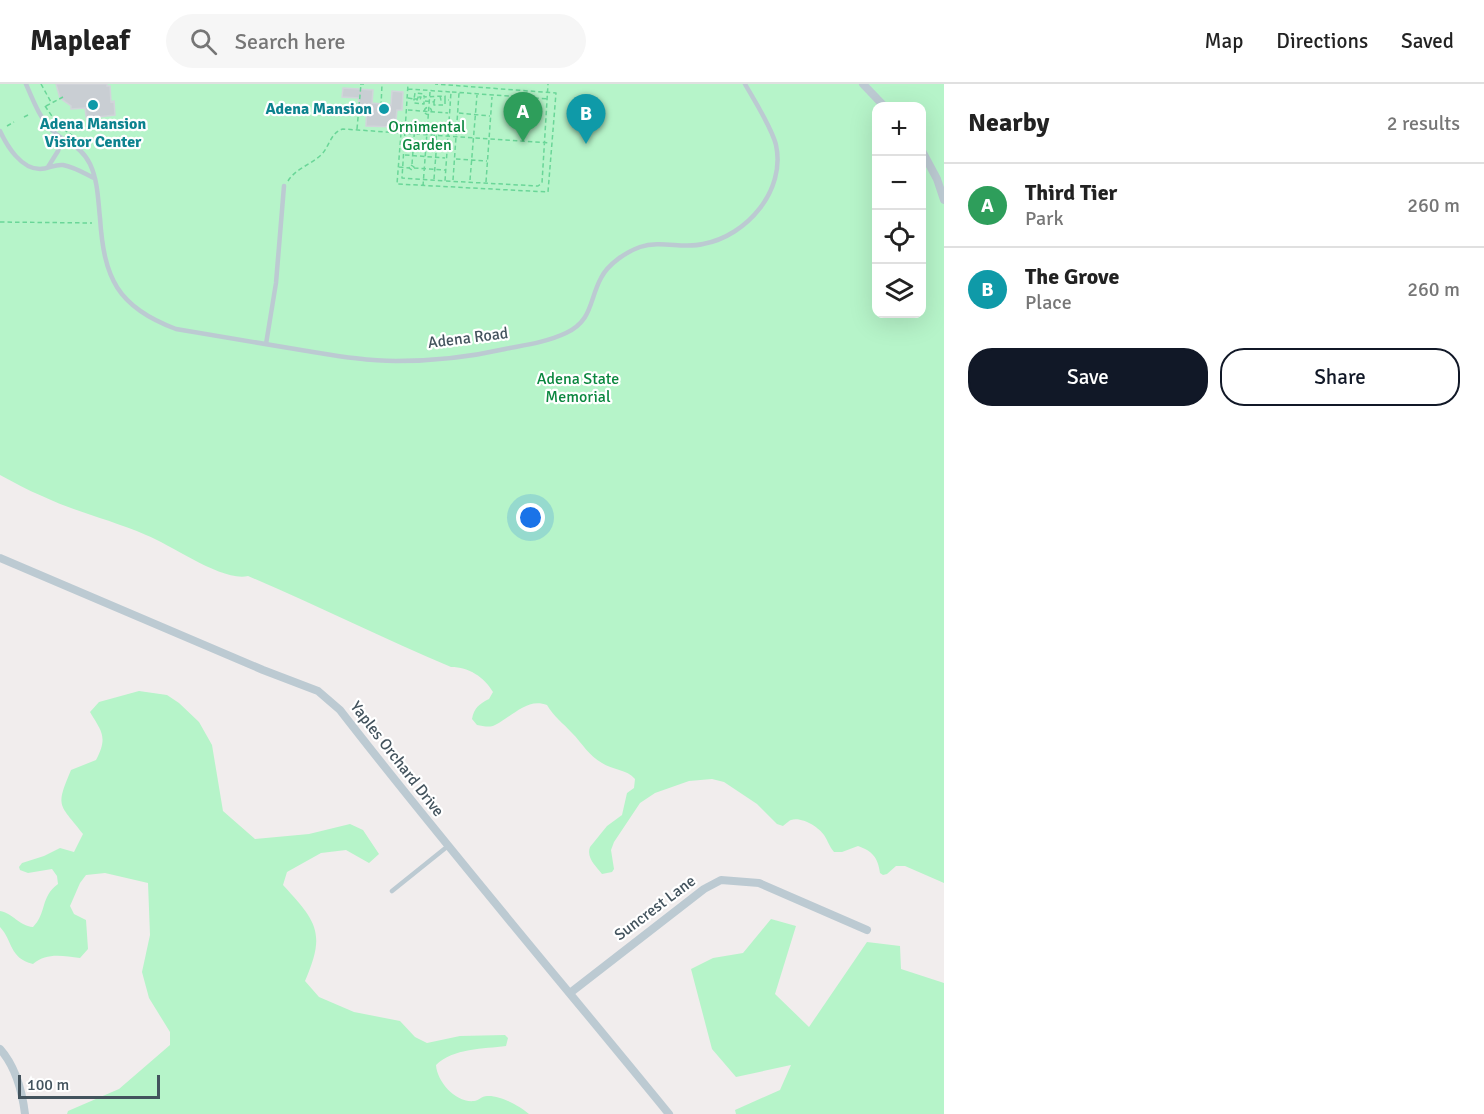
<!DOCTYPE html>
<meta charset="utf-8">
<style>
body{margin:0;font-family:Signika,sans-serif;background:#f6f6f6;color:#222}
.controls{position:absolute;right:18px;top:18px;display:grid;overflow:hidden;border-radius:12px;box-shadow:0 6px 24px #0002}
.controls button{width:54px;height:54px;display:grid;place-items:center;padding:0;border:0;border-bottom:2px solid #e0e0e0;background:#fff;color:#222;font:30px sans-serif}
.scale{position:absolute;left:18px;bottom:15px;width:142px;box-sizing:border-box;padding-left:6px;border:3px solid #43535d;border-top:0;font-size:16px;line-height:21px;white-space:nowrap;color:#43535d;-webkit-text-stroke:4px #fff;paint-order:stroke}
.you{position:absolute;left:531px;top:434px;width:21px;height:21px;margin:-15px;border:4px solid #fff;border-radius:50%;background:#1a73e8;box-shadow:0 0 0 9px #1a73e833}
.badge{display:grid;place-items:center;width:39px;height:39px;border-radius:50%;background:#111827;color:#fff;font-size:20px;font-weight:700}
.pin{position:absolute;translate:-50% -50px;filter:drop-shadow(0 2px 3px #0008)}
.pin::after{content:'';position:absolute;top:32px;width:21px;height:18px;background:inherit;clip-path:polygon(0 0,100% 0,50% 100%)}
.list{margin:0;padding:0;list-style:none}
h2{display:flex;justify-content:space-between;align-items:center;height:78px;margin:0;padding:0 24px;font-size:26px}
h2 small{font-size:20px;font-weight:400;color:#767676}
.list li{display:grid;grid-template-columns:39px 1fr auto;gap:18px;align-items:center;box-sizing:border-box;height:84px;padding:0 24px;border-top:2px solid #e0e0e0}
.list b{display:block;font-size:22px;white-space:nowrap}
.list p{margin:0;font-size:20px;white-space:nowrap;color:#767676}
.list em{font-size:20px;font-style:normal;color:#767676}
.actions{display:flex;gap:12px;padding:18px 24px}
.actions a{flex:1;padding:14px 0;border:2px solid #111827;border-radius:24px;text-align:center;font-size:21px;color:#111827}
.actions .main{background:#111827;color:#fff}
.icon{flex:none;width:33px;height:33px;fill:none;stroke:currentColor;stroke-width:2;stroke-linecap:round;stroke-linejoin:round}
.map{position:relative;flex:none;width:944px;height:1030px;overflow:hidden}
header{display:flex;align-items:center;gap:36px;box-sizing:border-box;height:84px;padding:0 30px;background:#fff;border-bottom:2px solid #e0e0e0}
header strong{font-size:28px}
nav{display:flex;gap:33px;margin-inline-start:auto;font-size:21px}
.search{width:420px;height:54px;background:#f6f6f6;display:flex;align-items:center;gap:15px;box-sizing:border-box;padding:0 21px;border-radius:33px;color:#767676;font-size:22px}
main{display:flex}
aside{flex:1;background:#fff}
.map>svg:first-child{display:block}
.green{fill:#b6f4c9;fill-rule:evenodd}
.building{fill:#c9ced3;stroke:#d1d4da;stroke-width:1.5}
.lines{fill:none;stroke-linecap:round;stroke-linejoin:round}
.path{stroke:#6ad698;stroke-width:1.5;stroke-dasharray:4.5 3;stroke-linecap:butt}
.lane{stroke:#bccad2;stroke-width:4.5}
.street{stroke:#bccad2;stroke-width:8}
.culture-dot{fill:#0f9aa8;stroke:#fff;stroke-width:2}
.labels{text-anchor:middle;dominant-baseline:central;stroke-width:4.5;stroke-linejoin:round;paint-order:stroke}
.culture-label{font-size:16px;font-weight:bold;fill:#0d838f;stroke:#fff;text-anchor:end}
.park-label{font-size:16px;fill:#0b873f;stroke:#fff}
.street-label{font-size:16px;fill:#43535d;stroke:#fff}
</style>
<header>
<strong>Mapleaf</strong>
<div class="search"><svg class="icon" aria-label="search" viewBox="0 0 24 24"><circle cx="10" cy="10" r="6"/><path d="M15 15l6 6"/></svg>Search here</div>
<nav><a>Map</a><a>Directions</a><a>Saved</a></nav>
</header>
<main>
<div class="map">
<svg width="944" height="1030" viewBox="0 0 944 1030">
<rect width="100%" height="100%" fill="#f1eded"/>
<!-- green -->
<path class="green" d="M0,0H944V799L905,782H896L887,790L883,791L880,789C878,773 872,767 858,762L842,768H834C829,762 828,757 824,751C819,743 801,732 791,736C790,736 784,741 783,742L777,740L757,720L724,698L712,695L689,697L655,709L640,719L614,758L611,766L614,785L612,788L602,790C596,782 586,774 590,763L607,742L622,731L627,709L634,704L635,695C627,685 612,686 602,679C589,672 582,659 572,649C563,639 554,633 547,621C527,613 512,633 495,641C490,644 483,642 477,641L472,635C474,624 479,620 489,615L493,608C484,593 469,583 451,583C382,554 316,521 248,492C222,498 172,461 146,451C112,436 75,428 42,412C27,406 14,398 0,391ZM876,22H922V230H876Z
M139,607L167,611L179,619L199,638L212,661L223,727L255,755L309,750L350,740L363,746L379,770L369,779L346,766L321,769L287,788L283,801C317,838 326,849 305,897L319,913L354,928L400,937L415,953L427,959L460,952L505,951L508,954L506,962C484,965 453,964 436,981C437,998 456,1019 474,1017C478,1017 482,1012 487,1012C500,1011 520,1022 529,1030H67L68,1027L119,1005L170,961V948L149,914L142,888L150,851L148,799L105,789L86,791L80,799L70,822L74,830L86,836L88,865L80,874C63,872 47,868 33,880C9,874 13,857 0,843V827C13,829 19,842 33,843C47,829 40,813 58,800L57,792L52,785L28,789L20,786L19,783L22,779L44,772L60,764L74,768L83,750C59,719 55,724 71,686L96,676C108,653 102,648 90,628L99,618Z
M771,835L796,842L775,910L809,943L867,858L900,862L901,885L944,899V1030H736L735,1026L780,1006L791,981L736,993L712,965L691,885L713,874L743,869Z"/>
<!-- building -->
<path class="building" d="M56,0H107V2H110L111,18L114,17L115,31L98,33L99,38L87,39L85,24L71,25V22L60,14Z
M343,4L373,6L372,19L391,21L392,7L403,8L402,26H397L395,43L366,42L367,23H358L359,14L342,13Z"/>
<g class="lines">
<!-- path -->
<path class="path" d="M41,0L51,18
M360,0H364
M408,5L451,8L445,97L402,94L408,0
M452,8L549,15
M419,13H421L420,16H417L419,11
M408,14L414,15L415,9L424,10V13L445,12V16H449
M417,15H414V19L424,20V14
M425,17L434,18L435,14
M434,18V21H445V16H441L440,12
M45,22L58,41L73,52
M46,22L63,13
M381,22L382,0
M424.5 27a3.5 3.5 0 1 1 7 0a3.5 3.5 0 1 1-7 0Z
M408,26L448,29
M459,29L490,32
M24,33L30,30
M7,42L14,38
M357,45L361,0
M401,49L397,100L548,108L556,9L435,0
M414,53L415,44
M436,56L437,46
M405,71L445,74
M456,75L487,77
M412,80L413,67
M411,81L414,83L412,86L409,84Z
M399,83L409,84
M414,84L445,86
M434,95L436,69
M453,96L459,9
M470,96L477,11
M288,97C296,84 311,81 322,70C330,61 331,48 343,45L550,59
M446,97L538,102L542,99L548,0
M486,98L492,13
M423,102L430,8
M0,138L92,139"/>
<!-- lane -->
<path class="lane" d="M26,0C33,16 40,35 53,47C67,61 80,60 90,80C98,97 98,116 100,134C104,194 117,223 176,245C218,252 260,259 301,266C333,271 364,277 396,277C432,277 470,273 505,265C525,261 547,258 566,249C593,236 589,216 601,194C608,180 626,168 640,163C661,156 683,165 703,160C747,152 786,106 776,61C772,44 754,16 745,0
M0,47C7,62 21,85 40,85C48,85 55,80 63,81C74,83 84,89 94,94
M48,83L58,67L62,54
M266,260L276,199L284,102
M392,807L448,762"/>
<!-- street -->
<path class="street" d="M863,0L884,22
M922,67L937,95L944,116
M0,474L263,586L318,607L340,626C446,763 559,895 669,1030
M570,909L704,805L721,796L759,799L867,846
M0,965C16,983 22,1006 25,1030"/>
</g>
<!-- markers -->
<g class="culture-dot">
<circle cx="93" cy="21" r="6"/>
<circle cx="384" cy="25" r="6"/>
</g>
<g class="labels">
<!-- culture labels -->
<g class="culture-label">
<text x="372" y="25">Adena Mansion</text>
<text x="93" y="40" text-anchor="middle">Adena Mansion<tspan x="93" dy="18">Visitor Center</tspan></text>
</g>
<!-- park labels -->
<g class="park-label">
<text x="427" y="43">Ornimental<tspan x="427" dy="18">Garden</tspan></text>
<text x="578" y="295">Adena State<tspan x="578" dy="18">Memorial</tspan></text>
</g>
<!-- street labels -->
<g class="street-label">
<text transform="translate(468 254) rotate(-7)">Adena Road</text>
<text transform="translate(397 675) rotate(52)">Yaples Orchard Drive</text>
<text transform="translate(655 824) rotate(-37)">Suncrest Lane</text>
</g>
</g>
</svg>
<div class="controls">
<button>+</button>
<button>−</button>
<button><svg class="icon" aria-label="locate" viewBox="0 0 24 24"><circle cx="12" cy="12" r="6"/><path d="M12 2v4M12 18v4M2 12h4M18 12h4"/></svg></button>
<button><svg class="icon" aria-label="layers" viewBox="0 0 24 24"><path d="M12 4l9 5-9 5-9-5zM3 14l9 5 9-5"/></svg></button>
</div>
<div class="scale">100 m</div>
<div class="you"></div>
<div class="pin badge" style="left:523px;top:58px;background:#2e9e5b">A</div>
<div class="pin badge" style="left:586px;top:60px;background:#0f9aa8">B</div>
</div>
<aside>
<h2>Nearby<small>2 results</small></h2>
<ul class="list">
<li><span class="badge" style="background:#2e9e5b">A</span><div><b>Third Tier</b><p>Park</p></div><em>260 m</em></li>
<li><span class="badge" style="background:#0f9aa8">B</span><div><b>The Grove</b><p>Place</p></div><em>260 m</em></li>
</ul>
<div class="actions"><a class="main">Save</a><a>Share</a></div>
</aside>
</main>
